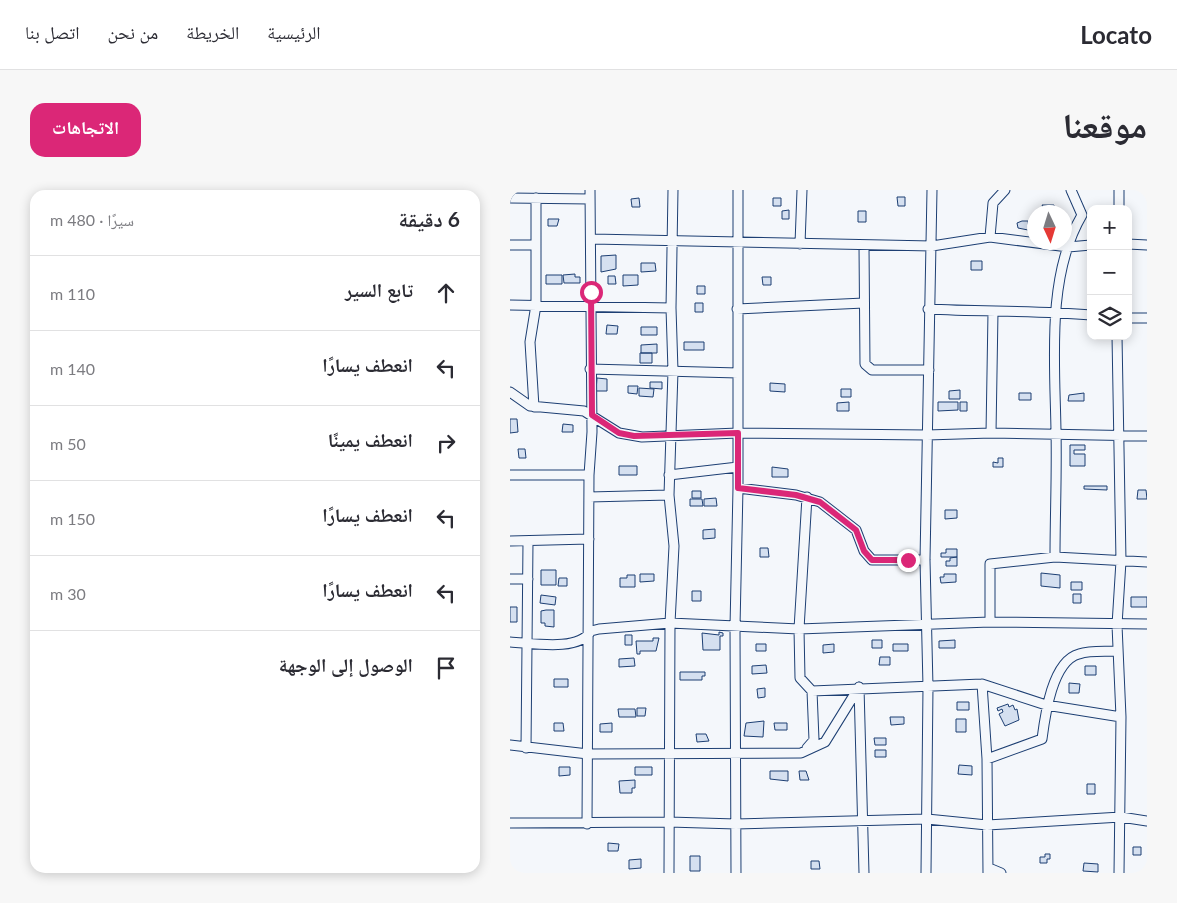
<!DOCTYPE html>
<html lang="ar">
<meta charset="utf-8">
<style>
body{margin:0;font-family:Lato,"Noto Naskh Arabic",sans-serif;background:#f7f7f7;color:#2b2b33;direction:rtl}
.controls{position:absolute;right:15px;top:15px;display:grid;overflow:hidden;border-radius:10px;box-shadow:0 2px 12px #0003}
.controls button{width:45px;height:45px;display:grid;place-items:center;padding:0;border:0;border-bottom:1px solid #e1e1e2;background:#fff;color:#2b2b33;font:25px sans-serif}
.compass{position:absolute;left:517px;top:15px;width:45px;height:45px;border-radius:50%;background:#fff;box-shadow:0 2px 12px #0003;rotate:176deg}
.stop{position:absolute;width:15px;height:15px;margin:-11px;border:4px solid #db2777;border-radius:50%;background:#fff}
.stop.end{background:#db2777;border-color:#fff;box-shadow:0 1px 5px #0008}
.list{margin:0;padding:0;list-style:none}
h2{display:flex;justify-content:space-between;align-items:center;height:65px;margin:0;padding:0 20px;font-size:21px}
h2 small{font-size:16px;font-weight:400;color:#7c7c81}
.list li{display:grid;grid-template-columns:32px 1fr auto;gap:15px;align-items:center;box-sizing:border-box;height:75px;padding:0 20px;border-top:1px solid #e1e1e2}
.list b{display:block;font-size:19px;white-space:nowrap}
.list em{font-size:16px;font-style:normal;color:#7c7c81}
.icon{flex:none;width:28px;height:28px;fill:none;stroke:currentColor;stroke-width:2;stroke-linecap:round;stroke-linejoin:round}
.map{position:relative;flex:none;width:637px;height:683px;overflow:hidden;direction:ltr;border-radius:15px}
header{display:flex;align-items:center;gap:30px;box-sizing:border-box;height:70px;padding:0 25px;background:#fff;border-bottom:1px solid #e1e1e2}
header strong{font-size:24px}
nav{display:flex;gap:28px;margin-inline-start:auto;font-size:18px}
.intro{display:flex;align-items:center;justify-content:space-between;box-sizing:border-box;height:120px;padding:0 30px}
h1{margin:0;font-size:35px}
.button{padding:12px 22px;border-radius:15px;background:#db2777;color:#fff;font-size:18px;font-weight:700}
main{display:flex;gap:30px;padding:0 30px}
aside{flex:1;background:#fff;border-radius:15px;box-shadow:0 2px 12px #0003}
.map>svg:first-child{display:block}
.building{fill:#d5e0f0;stroke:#1d3f73}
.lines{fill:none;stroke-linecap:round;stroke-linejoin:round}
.minor-casing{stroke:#1d3f73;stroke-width:11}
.minor{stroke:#f4f7fb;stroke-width:9}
.route{stroke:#db2777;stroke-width:6}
</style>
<header>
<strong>Locato</strong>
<nav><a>الرئيسية</a><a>الخريطة</a><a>من نحن</a><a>اتصل بنا</a></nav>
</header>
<div class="intro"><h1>موقعنا</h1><a class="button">الاتجاهات</a></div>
<main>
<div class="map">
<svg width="637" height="683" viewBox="0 0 637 683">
<rect width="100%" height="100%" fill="#f4f7fb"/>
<!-- building -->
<path class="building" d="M387,7H395V16H388Z
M129,8L130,17H122L121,9Z
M263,8H271V16H263Z
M532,15H544V19H540V22H535Z
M279,20V29H272V21Z
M348,21H356V32H348Z
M38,29H49L47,36H38Z
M512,31H518V40L508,38L507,33Z
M106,65V79L91,82V66Z
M461,71H472V80H461Z
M131,73H145L146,81L131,82Z
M65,84V87H70V93H54L53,85Z
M36,85H52V94H36Z
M113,85H128V95L113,96Z
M98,86H105L106,94H98Z
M252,87H261V95H253Z
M187,96H195V104H187Z
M185,113H193V122H185Z
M97,135L108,136L107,144H96Z
M131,137H147V145H131Z
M174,152H194V160H174Z
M147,154V163H131V155Z
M130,163H142V173H130Z
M87,188L97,189V201H86Z
M140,192H152V199L140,198Z
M260,193L275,194V202L260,201Z
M118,196H128L127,204L118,203Z
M129,198L144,199L143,207L129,206Z
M331,199H341V207H331Z
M450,200V209H439V201Z
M509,203H521V210H509Z
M574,203V211H558L559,205Z
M339,212V221H327V213Z
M428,212H448V220L428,221Z
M450,212H457V221H450Z
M0,229H7L8,242L0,243Z
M53,234L63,235V242H52Z
M560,255H575V260H564V264H575V276H560Z
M8,259H15L16,268H9Z
M488,268H493V277H483V272L488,273Z
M109,276H127V285H109Z
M262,277L278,279V287H262Z
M574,296H597V300L574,299Z
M628,300H636L637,309H627Z
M182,301H191V308H182Z
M206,308L207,316H194V309Z
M180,309H192L193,316H180Z
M435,320H447V328L435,329Z
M205,339V348L193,349V340Z
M250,358H258L259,367H250Z
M436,359H447V367H431V363H436Z
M447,367V376H436V371H440V368Z
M31,380H46V395H31Z
M531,383L550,385V398L531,396Z
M130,384H144V391L130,392Z
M434,384H446V392L431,393L430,387H434Z
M117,385H125V397H110V388H117Z
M49,388H57V396H48Z
M561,392H572V400H561Z
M182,401H191V411H182Z
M563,404H571V413H563Z
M31,405L46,407L45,415L30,413Z
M621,407H637V417H621Z
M0,417H7V432H0Z
M36,420H44V437L35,436V433H31V421Z
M209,442L213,443V446H210V460H193L192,443L209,445Z
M115,445H122V455H115Z
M143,448H149L146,461H130V464H127L126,451H143Z
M362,450H372V458H362Z
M445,450V458H429V451Z
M246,454H256V461H246Z
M324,454V462L313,463V455Z
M383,454H398V461H383Z
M370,467H380V475H369Z
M124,468L125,476L109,477V469Z
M256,475L257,483L242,484V476Z
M575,476H586V485H575Z
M170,482H195V486H192V490H170Z
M44,489H58V497H44Z
M559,493L570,494L569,503H559Z
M255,498V507L248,508L247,499Z
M447,512H459V520H447Z
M498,514L499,517L503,515L505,520L507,519L509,530L495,536L489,524L493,522L492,519L488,521L487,518Z
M127,518H136L135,526H127Z
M108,519H125L126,527H109Z
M380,527H394V534L381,535Z
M446,529H456V542H446Z
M254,531L253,547L234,546L236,533Z
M44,533H53L54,541H44Z
M102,533V542H90V534Z
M264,533H277V540H265Z
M186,544H196L199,551L187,552Z
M364,548H376V555H365Z
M365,560H376V567H365Z
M449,575L462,576V585L448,584Z
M49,577H60V585L49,586Z
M125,577H142V585H125Z
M260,581H278V591L260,589Z
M289,581H296L299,590H290Z
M125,590V598H122V603H110L109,591Z
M577,594H585V604H577Z
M98,653L109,654L108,661H98Z
M623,657H631V665H623Z
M535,664H540V669H537V673H530V667H535Z
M180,666H190V681H180Z
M131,669V678L119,679V670Z
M301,671H309L310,679H301Z
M574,673L588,674V682L573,681Z"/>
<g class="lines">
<defs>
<path id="minor" d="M228,0V298L286,305L310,312L346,340L354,361L362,370H415
M0,8L80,9
M609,19V0
M480,47L483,13L495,0
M82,49L422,56L480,47L558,57L581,55
M290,54L292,0
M618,54L637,55
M0,55H26
M354,56L355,174L362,180H419
M0,115L161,118
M227,119L354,113
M418,119C472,122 527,120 581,125
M618,128H637
M607,146L611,371L607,435L611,527L609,683
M80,179L228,183
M0,202L20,216L74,221L109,243L132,247L228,243L417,245L481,243L637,246
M24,217L20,152L26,115V8
M481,243L483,122
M0,285H79
M159,285L228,277
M79,307L159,305
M0,351L79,349
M545,367C545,325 547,283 546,241C545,173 536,86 572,25L561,0
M0,389H18
M480,432V374L545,367L637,372
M0,452C22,453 68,462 81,441L89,439L160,433L289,439L480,432L637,434
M472,494L477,569L478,683
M349,497L354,683
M302,501L472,494L536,515L611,527
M0,555L78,564L291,563L315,552L349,497
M16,558L18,352
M297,558L304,550L302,501L290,488L289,439L297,307
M477,569L532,549C535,526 542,471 569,464C581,460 595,462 608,461
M0,633L159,632L226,634L417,629L477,635L611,627L637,631
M77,634L79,285L82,242L80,0
M479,678L491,683
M159,683L160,433L164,356L159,305L163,181L161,118L163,0
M226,683L225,437L228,298
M416,683L418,497L415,370L422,0"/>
</defs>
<!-- minor casing -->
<use href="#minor" class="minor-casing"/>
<!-- minor -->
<use href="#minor" class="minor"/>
</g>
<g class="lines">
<!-- route -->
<path class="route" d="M81,102L82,225L109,243L124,246L228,243V298L286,305L310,312L346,340L354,361L362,370H398"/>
</g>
</svg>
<div class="controls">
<button>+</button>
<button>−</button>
<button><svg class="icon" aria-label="layers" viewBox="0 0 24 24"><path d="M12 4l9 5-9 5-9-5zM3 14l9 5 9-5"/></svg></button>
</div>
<svg class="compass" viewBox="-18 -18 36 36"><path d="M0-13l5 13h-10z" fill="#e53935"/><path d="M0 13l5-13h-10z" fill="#7c7c81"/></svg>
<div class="stop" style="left:81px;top:102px"></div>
<div class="stop end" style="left:398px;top:370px"></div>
</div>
<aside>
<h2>6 دقيقة<small>سيرًا · 480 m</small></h2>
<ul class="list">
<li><svg class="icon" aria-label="ahead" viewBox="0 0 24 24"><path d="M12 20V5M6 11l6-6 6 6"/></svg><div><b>تابع السير</b></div><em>110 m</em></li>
<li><svg class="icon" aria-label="left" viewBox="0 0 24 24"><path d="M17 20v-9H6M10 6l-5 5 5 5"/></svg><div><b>انعطف يسارًا</b></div><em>140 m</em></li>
<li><svg class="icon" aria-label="right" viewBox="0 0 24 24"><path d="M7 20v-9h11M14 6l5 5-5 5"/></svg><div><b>انعطف يمينًا</b></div><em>50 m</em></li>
<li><svg class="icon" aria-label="left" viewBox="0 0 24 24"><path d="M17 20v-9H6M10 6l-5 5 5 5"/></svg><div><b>انعطف يسارًا</b></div><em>150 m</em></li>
<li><svg class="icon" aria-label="left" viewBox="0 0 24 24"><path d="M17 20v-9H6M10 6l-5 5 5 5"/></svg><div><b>انعطف يسارًا</b></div><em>30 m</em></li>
<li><svg class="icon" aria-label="arrive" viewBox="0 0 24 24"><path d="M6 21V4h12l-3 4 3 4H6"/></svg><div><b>الوصول إلى الوجهة</b></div></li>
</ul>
</aside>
</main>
